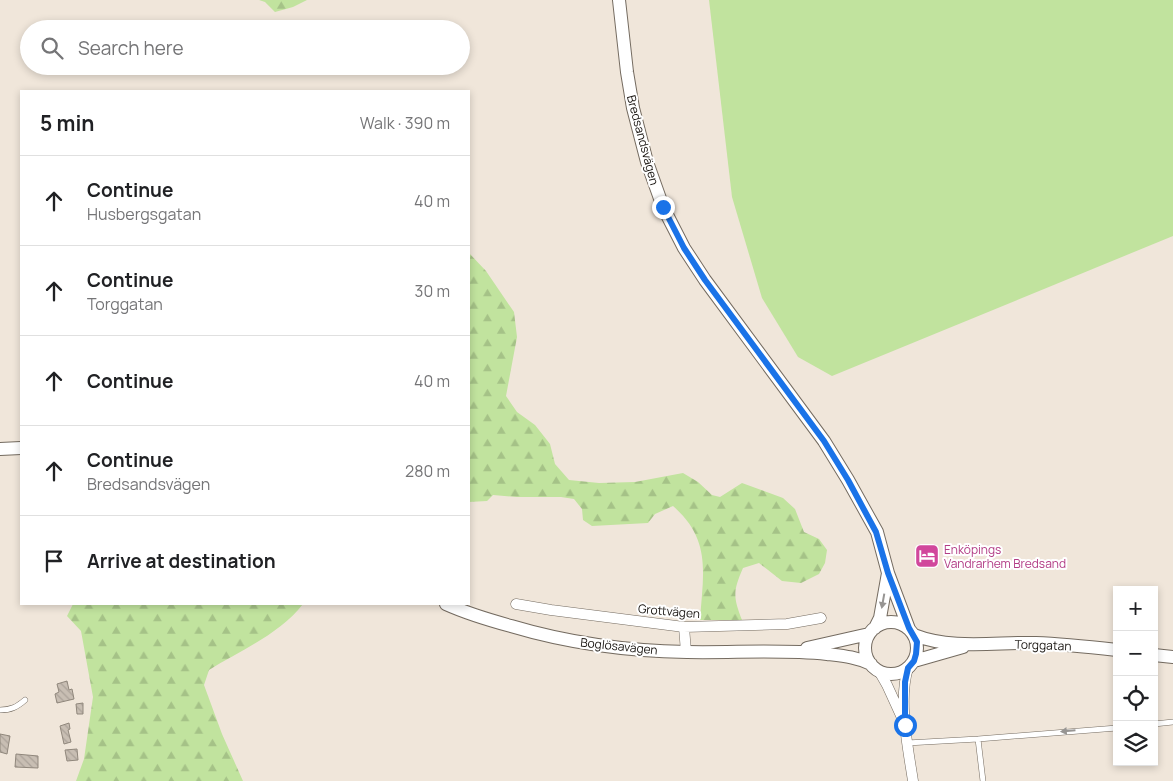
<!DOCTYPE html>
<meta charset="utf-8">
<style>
body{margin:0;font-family:Manrope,sans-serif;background:#f6f6f6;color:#202124}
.controls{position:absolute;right:15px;bottom:15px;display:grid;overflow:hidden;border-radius:0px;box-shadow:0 2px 8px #0003}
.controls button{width:45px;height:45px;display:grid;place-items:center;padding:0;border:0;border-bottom:1px solid #e0e0e0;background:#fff;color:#202124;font:25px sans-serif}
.stop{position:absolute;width:15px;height:15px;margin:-11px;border:4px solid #1a73e8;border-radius:50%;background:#fff}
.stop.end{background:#1a73e8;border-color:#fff;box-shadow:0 1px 5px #0008}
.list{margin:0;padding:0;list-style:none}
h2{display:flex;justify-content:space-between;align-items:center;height:65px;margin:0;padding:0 20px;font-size:21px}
h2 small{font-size:16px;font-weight:400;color:#757577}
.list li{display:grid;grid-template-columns:32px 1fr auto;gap:15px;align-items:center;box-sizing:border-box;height:90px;padding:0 20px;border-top:1px solid #e0e0e0}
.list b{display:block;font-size:19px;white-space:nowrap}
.list p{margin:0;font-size:16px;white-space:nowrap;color:#757577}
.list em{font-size:16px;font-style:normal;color:#757577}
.icon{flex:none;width:28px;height:28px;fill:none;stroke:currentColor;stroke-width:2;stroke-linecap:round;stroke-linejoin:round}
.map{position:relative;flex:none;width:1173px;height:781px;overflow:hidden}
.search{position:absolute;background:#fff;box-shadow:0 2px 8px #0003;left:20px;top:20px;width:450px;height:55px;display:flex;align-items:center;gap:12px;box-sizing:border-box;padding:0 18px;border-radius:28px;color:#757577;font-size:19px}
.panel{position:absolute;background:#fff;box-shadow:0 2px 8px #0003;left:20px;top:90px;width:450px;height:515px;border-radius:0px}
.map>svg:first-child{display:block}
.grass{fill:#c1e39e}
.forest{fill:url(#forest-firs)}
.building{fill:url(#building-back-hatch);stroke:#90877c}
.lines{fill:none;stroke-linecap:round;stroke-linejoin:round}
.service-casing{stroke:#746b60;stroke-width:6}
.minor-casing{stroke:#746b60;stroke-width:11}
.tertiary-casing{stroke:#746b60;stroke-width:14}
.service{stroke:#fff;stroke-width:5}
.minor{stroke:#fff;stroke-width:10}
.tertiary{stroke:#fff;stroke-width:12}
.oneway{fill:#979593}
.route{stroke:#1a73e8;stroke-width:6}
.labels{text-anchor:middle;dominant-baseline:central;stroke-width:4;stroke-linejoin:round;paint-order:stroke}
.street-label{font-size:12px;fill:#17130f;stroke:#fff}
.hotel-label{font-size:12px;fill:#b23c85;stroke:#fff;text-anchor:start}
</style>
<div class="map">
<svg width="1173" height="781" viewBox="0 0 1173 781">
<defs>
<pattern id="forest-firs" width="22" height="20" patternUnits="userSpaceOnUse" patternTransform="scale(1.25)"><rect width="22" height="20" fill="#c1e39e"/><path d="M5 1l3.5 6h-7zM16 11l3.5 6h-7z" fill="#a5c287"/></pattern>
<pattern id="building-back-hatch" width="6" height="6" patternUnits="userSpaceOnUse" patternTransform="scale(1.25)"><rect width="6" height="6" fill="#c8beb3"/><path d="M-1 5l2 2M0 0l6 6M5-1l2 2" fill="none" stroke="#aba299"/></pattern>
</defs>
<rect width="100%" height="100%" fill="#f0e6da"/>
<!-- grass -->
<path class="grass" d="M709,0H1173V236L832,376L798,357L762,298L732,197Z"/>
<!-- forest -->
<path class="forest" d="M259,0H307L293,7L275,12L265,2Z
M469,253L486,271L514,312L517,337L506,396L517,412L535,425L550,444L555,464L569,480L599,483L635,482L683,473L698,482L712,495L720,497L742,483L783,498L795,509L804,532L819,539L827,550L825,563L819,574L801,583L782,581L759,563L743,568C733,591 733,597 742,620H700C703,574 712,540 673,506L655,514L648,523L592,526L583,520L582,509L574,499L561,497H517L493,495L487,501L469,502Z
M73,604H303C280,634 241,650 209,670L204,685L222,734L243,781H76L84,759L93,697L81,631L67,616Z"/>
<!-- building -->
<path class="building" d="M67,681L69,690L72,689L74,699L57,703L55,694L59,692L57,684Z
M83,703V714H77L76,704Z
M69,723L70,729L68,730L71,742L64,744L60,726Z
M0,734L10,736L7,754L0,752Z
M77,749L78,760L67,761L65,750Z
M16,754L38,756V768L15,767Z"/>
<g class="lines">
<defs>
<path id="service" d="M0,710C11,710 17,707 25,700
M1154,724L1173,722
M978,739L1117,728
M907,743L978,739L983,781"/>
<path id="minor" d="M516,604L551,610L684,627L787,624L821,618
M684,627L686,652
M908,668C898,700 908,748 913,781
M879,671L887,685L903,720"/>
<path id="tertiary" d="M619,0L627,72L633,108L647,162L663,207L684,248L705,280L824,441L848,480L877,532L888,573L909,629
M0,449L21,448
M446,604C466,613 489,620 511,626C568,643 627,651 687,652C734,653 780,649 827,654C844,656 856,657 871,664
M865 648a26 26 0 1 1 52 0a26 26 0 1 1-52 0Z
M875,628L880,618L888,573
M914,635C952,650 996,642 1036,643C1063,644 1090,647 1117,650
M807,648L869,634
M1154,655L1173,657
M914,661L963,647"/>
</defs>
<!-- service casing -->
<use href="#service" class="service-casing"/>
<!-- minor casing -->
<use href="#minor" class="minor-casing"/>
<!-- tertiary casing -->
<use href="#tertiary" class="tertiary-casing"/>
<!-- service -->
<use href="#service" class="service"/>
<!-- minor -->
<use href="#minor" class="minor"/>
<!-- tertiary -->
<use href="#tertiary" class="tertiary"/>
</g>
<!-- one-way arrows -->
<defs><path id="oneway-solid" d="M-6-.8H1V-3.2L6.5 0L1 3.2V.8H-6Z" transform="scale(1.25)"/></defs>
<g class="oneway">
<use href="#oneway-solid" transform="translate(883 601) rotate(100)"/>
<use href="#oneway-solid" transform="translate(1068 731) rotate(175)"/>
</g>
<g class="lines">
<!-- route -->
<path class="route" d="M663,207L684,248L705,280L824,441L848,480L876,532L888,573L909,628L917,642L916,654L914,661L908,668L905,682V725"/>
</g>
<!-- icons -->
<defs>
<symbol id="hotel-square" viewBox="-11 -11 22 22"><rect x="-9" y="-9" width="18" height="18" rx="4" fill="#d1479c" stroke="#fff"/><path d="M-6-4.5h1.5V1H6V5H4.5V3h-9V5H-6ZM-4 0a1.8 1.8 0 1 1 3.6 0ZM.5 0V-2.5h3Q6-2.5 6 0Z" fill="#fff"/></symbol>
</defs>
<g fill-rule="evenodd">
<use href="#hotel-square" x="913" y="542" width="28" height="28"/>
</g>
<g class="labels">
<!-- street labels -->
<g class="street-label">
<text transform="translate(643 140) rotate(75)">Bredsandsvägen</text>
<text transform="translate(669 611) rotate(5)">Grottvägen</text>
<text transform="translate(1043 645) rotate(2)">Torggatan</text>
<text transform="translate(619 646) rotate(6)">Boglösavägen</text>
</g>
<!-- hotel labels -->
<g class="hotel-label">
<text x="944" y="549">Enköpings<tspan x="944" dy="14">Vandrarhem Bredsand</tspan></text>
</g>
</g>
</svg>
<div class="controls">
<button>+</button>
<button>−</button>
<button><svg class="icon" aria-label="locate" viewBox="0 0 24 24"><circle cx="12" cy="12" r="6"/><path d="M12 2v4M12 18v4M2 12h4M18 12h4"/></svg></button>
<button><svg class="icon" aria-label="layers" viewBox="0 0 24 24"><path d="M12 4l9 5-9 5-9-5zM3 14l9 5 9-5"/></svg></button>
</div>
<div class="stop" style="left:905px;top:725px"></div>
<div class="stop end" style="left:663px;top:207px"></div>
<div class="search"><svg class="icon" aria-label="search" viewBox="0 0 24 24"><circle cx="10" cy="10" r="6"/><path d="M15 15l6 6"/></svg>Search here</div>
<section class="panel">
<h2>5 min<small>Walk · 390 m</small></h2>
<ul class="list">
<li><svg class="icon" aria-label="ahead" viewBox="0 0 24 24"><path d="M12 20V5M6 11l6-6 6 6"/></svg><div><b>Continue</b><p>Husbergsgatan</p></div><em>40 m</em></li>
<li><svg class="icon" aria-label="ahead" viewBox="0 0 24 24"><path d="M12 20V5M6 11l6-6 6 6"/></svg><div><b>Continue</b><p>Torggatan</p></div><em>30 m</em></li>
<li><svg class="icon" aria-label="ahead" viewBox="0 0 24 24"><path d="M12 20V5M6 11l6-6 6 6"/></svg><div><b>Continue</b></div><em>40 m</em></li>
<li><svg class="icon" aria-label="ahead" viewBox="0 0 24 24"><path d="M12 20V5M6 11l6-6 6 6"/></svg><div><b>Continue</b><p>Bredsandsvägen</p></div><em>280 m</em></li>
<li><svg class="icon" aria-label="arrive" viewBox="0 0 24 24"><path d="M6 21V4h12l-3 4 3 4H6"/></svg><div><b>Arrive at destination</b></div></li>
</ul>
</section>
</div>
